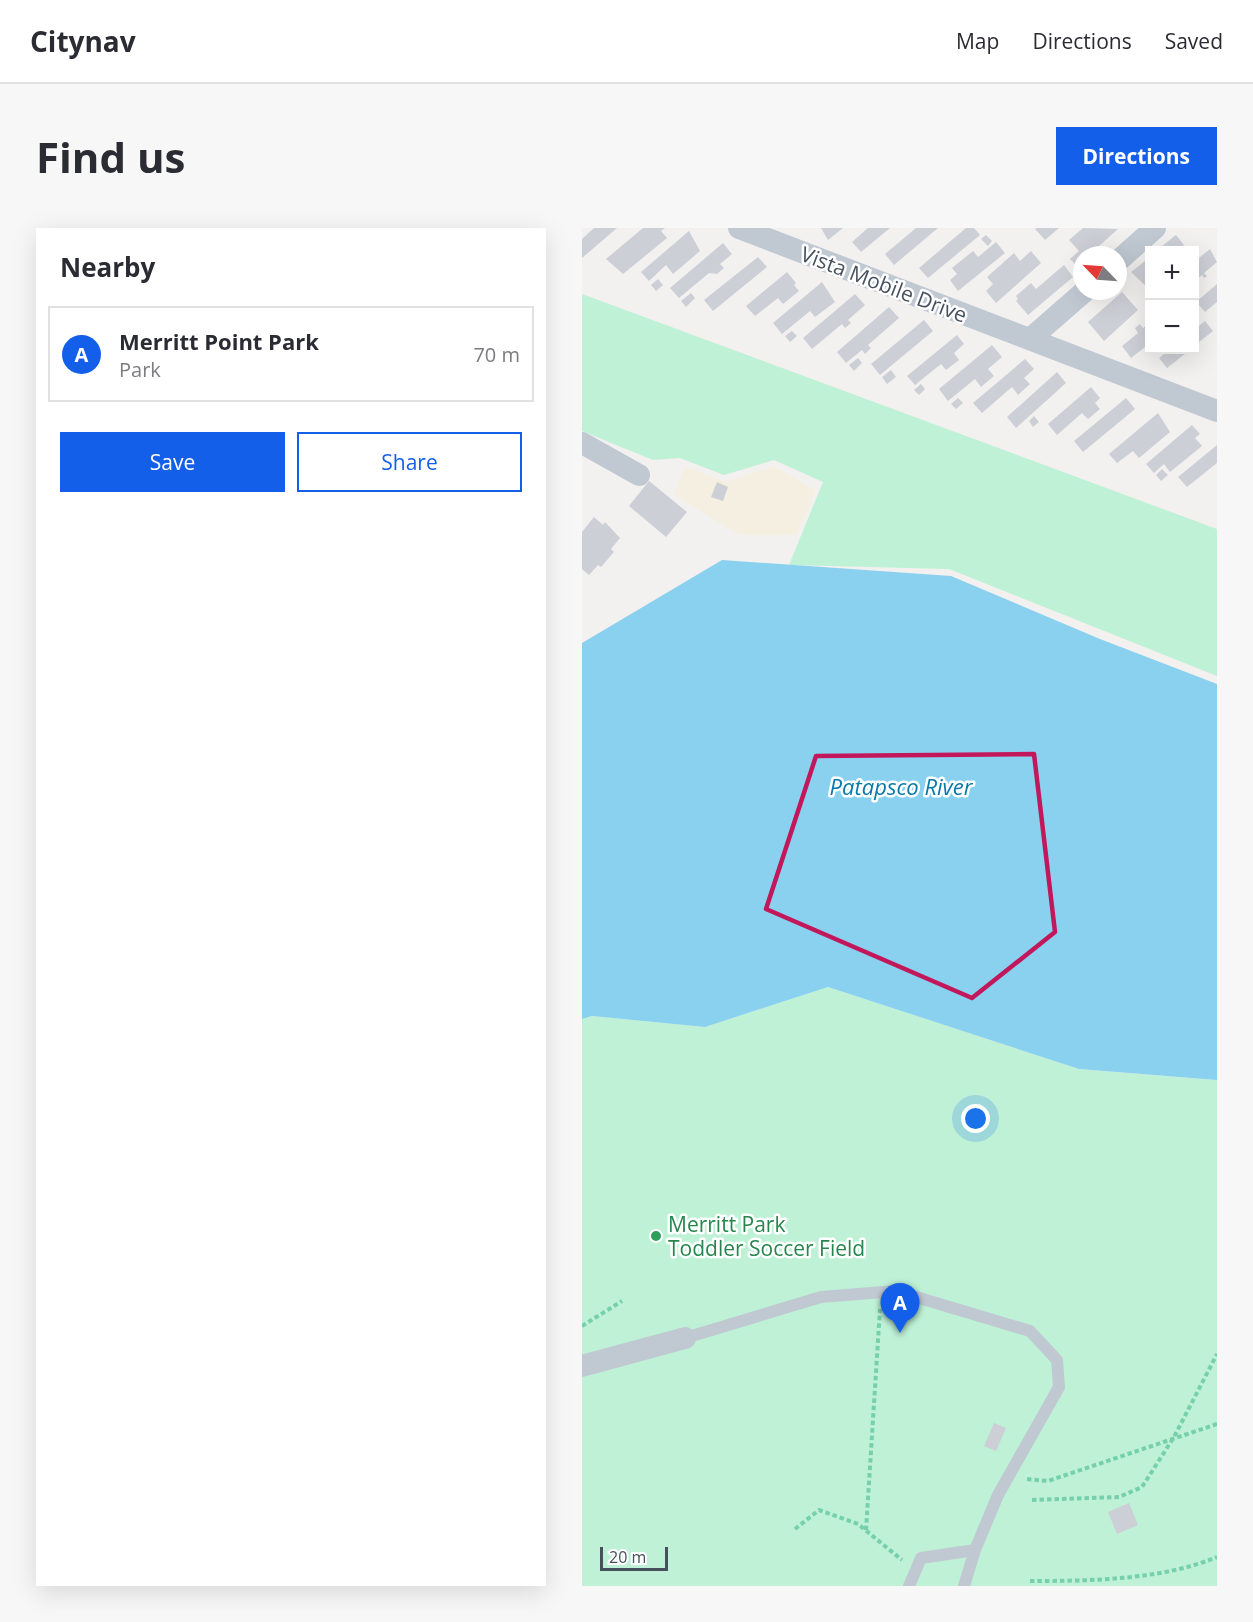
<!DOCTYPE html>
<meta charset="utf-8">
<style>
body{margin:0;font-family:"Open Sans",sans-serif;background:#f7f7f7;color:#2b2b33}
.controls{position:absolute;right:18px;top:18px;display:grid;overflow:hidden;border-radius:0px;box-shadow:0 6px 24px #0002}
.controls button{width:54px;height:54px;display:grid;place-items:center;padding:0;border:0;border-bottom:2px solid #e1e1e2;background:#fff;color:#2b2b33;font:30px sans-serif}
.compass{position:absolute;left:491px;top:18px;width:54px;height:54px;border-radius:50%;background:#fff;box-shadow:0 6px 24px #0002;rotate:295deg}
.scale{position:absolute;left:18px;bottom:15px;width:68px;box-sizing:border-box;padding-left:6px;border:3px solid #47515e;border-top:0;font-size:16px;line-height:21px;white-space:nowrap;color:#47515e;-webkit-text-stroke:4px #fff;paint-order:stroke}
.you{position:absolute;left:394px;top:891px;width:21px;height:21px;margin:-15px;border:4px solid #fff;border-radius:50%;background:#1a73e8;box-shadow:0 0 0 9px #1a73e833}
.badge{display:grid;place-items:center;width:39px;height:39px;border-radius:50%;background:#145fe9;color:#fff;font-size:20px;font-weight:700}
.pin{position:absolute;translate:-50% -50px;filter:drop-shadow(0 2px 3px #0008)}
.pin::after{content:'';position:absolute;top:32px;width:21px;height:18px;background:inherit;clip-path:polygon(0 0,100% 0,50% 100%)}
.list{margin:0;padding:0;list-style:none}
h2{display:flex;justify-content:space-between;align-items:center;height:78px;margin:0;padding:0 24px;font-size:26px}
h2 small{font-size:20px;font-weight:400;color:#7c7c81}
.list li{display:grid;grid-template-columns:39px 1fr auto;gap:18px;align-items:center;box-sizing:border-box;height:96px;margin:0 12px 12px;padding:0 12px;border:2px solid #e1e1e2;border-radius:0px}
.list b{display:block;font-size:22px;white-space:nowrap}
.list p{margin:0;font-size:20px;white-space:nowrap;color:#7c7c81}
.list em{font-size:20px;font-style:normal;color:#7c7c81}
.actions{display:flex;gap:12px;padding:18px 24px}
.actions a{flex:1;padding:14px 0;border:2px solid #145fe9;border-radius:0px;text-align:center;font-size:21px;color:#145fe9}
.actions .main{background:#145fe9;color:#fff}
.map{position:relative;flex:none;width:635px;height:1358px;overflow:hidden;border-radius:0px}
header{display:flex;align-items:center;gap:36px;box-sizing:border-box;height:84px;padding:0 30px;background:#fff;border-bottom:2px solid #e1e1e2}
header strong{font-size:28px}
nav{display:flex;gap:33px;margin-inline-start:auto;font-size:21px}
.intro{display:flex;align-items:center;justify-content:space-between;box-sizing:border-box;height:144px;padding:0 36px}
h1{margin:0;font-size:42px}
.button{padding:15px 27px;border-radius:0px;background:#145fe9;color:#fff;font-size:21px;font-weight:700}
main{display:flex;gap:36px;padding:0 36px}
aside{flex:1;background:#fff;border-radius:0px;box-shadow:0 6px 24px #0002}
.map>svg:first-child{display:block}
.green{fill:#bef1d6}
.sand{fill:#f4efe1}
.water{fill:#8ad1ef}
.building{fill:#cccfd5}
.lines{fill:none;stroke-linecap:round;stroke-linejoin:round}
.path{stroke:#75d0ab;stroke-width:4;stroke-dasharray:4.5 3;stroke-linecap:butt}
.service{stroke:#c0c9d2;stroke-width:12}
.minor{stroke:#c0c9d2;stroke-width:22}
.marked{fill:none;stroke:#c2185b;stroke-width:4.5;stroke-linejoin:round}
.leisure-dot{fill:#2e9e5b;stroke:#fff;stroke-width:2}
.labels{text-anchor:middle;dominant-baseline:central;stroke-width:5;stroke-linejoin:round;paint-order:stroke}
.street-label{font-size:21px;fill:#47515e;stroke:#fff}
.leisure-label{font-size:21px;fill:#27864d;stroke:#fff;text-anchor:start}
.water-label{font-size:22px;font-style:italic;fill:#087aa9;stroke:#fff}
</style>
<header>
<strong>Citynav</strong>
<nav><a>Map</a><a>Directions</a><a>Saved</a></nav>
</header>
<div class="intro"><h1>Find us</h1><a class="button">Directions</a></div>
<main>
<aside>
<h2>Nearby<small></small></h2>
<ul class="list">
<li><span class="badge">A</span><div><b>Merritt Point Park</b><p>Park</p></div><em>70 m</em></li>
</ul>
<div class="actions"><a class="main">Save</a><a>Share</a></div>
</aside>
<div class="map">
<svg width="635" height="1358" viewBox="0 0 635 1358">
<rect width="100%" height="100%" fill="#f3f0f0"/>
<!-- green -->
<path class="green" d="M0,66L635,301V448L367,341L207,337L241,254L192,232L142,247L98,230L71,232L0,203Z
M246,759L497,841L635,852V1358H0V791L10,788L123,799Z"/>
<!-- sand -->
<path class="sand" d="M103,238L144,254L192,238L234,263L214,307H157L92,267Z"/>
<!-- water -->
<path class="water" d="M140,332L369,348L518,411L635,456V852L497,841L246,759L123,799L10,788L0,791V415Z"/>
<!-- building -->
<path class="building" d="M12,0H35L0,30V11Z
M61,0H83L79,3L85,10L41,46L24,31Z
M239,0H261L246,12Z
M286,0H308L279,24L270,14Z
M334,0H356L312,37L303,26Z
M384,0H392L398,7L346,50L337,40Z
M477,0L463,12L453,1L455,0Z
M501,0L536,1L507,27H500L493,36L488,31L497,23L487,12Z
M107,3L118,23L91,46L84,37L67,53L59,44Z
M404,7L410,13L406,18L399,11Z
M594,7L602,17L599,19L602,22H575Z
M414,14L423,25L376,63L368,52L375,46L370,40L391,23L396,29Z
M141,15L150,26L138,36L142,40L135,46L127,45L97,70L88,60Z
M628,21L635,34L622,45L625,48L622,50L620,47L612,53V34Z
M449,23L459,35L414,75L404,63L411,56L405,49L432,25L438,33Z
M176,29L185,39L131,83L122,72Z
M568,29L567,47L568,62L549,44Z
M482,37L491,49L446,87L434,73L436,71L434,68L449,55L454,61Z
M205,44L214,55L212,57L217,63L201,76L196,70L173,88L164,78Z
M76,51L81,57L74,63L69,57Z
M240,54L253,74L233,89L228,83L200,106L191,95Z
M635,56V74L623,84L614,74Z
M540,64L556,82L522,113L506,94Z
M109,65L113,70L104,79L99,73Z
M273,66L283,77L266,92L269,95L263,100L260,96L230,121L221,110Z
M307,79L317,90L286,117L289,120L283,126L280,122L264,135L255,124Z
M342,92L351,103L298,147L289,136Z
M623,93L631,103L612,118V102Z
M568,95V115L549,130L540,118L556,105L553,100L558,96L561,100Z
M210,103L215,108L208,114L203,108Z
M375,107L382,116L372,125L377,132L364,142L359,136L333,157L325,148Z
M410,117L420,129L406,141L412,148L399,159L393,151L366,173L357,161Z
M579,122H608L585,140L577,130L582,126Z
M276,130L280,135L272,143L267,137Z
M443,131L452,141L442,150L448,156L436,167L430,159L400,185L391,175Z
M309,142L314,149L305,156L300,149Z
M475,144L484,155L434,200L425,189Z
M339,156L343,161L337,167L332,162Z
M509,159L518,170L513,175L518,181L506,191L500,185L475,207L466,196Z
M376,170L381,175L374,181L369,176Z
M544,170L553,181L501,224L492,213Z
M576,185L588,204L557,230L551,223L535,235L527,226Z
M452,188L457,194L451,199L447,193Z
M610,197L618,206L613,210L620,218L588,244L582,236L572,245L564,236Z
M635,217V235L605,259L596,249Z
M580,241L586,247L579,253L574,247Z
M67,253L105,284L84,309L47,278Z
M135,254L146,259L141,273L129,269Z
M12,289L21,297L23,294L38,310L29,321L32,324L19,339L16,337L7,347L0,341V304Z
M412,1195L424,1200L414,1223L402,1218Z
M547,1275L556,1297L535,1306L526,1284Z"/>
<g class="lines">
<!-- path -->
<path class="path" d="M0,1098L40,1073
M445,1251L466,1253L635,1196
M450,1272L537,1269L560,1259L592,1209L635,1126
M213,1301L237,1282L276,1296L320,1332
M284,1302L298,1081
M448,1353C507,1353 580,1352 635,1329"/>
<!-- service -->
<path class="service" d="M103,1110L239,1069L314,1063L448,1103L475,1132L477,1159L416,1267L393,1322L382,1358
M327,1358L339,1330L393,1322"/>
<!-- minor -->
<path class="minor" d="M157,0L635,183
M536,33L573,0
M448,111L503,63
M0,215L57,247
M0,1138L103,1110"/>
</g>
<!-- marked area -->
<path class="marked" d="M452,526L473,704L390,770L184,681L234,528Z"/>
<!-- markers -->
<circle class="leisure-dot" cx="74" cy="1008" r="6"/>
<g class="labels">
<!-- street labels -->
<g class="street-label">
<text transform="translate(302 56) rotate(21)">Vista Mobile Drive</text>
</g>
<!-- leisure labels -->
<g class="leisure-label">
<text x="86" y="996">Merritt Park<tspan x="86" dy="24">Toddler Soccer Field</tspan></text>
</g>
<!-- water labels -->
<g class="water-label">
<text x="319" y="558">Patapsco River</text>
</g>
</g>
</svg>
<div class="controls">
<button>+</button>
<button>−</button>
</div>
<svg class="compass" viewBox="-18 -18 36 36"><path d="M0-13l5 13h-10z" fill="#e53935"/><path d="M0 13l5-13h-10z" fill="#7c7c81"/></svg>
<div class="scale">20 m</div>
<div class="you"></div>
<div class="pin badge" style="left:318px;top:1105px">A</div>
</div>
</main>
